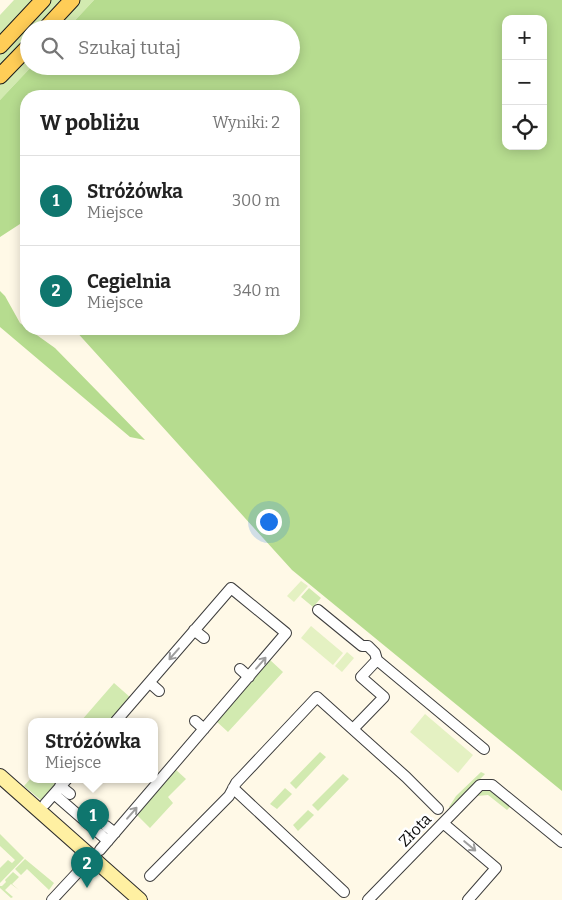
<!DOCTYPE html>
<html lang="pl">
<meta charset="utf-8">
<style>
body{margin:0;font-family:Bitter,serif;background:#f2f2f2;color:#222}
.controls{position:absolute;right:15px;top:15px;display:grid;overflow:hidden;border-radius:10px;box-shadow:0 2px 12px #0003}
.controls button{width:45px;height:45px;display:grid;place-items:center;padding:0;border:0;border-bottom:1px solid #e0e0e0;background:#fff;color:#222;font:25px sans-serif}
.you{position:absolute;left:268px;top:521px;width:18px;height:18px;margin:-12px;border:4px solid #fff;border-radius:50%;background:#1a73e8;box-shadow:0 0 0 8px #1a73e833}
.badge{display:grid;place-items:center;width:32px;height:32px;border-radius:50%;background:#0f766e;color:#fff;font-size:16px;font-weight:700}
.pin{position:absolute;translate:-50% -41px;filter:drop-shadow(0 1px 2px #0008)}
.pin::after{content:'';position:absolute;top:26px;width:18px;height:15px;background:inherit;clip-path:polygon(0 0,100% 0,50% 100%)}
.popup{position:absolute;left:28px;top:718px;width:130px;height:65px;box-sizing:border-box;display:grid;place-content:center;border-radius:10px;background:#fff;filter:drop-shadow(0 1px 4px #0005);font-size:16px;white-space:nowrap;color:#767676}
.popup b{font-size:19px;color:#222}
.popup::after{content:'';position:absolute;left:50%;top:100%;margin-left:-10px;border:10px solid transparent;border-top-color:#fff}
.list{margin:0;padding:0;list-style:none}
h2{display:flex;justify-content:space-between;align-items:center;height:65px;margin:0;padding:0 20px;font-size:21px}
h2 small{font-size:16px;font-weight:400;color:#767676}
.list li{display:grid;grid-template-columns:32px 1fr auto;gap:15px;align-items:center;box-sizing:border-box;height:90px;padding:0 20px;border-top:1px solid #e0e0e0}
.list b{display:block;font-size:19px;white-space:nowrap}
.list p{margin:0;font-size:16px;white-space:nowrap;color:#767676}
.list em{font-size:16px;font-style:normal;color:#767676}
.icon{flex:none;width:28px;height:28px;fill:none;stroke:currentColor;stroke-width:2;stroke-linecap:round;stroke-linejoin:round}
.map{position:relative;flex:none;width:562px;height:900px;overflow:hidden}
.search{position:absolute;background:#fff;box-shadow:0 2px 12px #0003;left:20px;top:20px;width:280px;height:55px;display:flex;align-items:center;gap:12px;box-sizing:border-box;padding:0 18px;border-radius:28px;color:#767676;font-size:19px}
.panel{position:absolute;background:#fff;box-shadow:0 2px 12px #0003;left:20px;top:90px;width:280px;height:245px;border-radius:20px}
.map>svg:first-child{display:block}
.green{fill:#d2eab0}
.forest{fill:#b6dc8f;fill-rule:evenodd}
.pitch{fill:#e4f1c2}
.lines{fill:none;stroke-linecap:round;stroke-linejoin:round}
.street-casing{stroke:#3d3d3d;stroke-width:12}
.secondary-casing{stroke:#2c2c2c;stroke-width:16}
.primary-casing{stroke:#1b1b1b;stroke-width:17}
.street{stroke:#fff;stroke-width:10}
.secondary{stroke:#fff0a2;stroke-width:14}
.primary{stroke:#ffcd57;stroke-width:15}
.oneway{stroke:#9d9d9d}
.labels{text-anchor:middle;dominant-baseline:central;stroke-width:5;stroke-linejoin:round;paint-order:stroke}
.street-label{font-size:16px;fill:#0a0a0a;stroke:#fff}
</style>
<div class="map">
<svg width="562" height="900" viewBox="0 0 562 900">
<rect width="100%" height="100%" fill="#fff9e7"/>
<!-- green -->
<path class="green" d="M14,0H36L0,39V15Z
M51,0H64L37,29H29V37L0,68V55Z
M78,0H94L67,29H52Z
M29,53V66H32L0,100V84Z
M309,588L321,598L313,607L301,597Z
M269,659L283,672L228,732L216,721Z
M114,683L131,698L111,721H81Z
M320,752L326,757L296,789L290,783Z
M175,769L186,779L168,797L173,803L150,828L136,814Z
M481,772L485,774L451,809L449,807L456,796Z
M343,774L349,779L318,811L312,805Z
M32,777V779H61L42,801L24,786Z
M285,788L292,794L277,809L270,804Z
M484,789L491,790L510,805V807L507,810L488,795L477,796L457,815Z
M308,810L314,815L298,831L293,825Z
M0,834L24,858L0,883V868L8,860L12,863L15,860L0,846Z
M25,859L54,883L49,890L27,869L21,875L15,869Z
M13,872L19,877L12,884L19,890L11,884L5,890L13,897L11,898L0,888V886H2L6,882L5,880Z"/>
<!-- forest -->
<path class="forest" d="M94,0H562V791L292,570L74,329H294V96H26V252L20,224L0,237V100L32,66H291V29H67ZM506,19H543V146H506Z
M0,291L5,296L20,323L55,348L145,440L130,437L0,327Z"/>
<!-- pitch -->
<path class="pitch" d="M301,581L308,586L294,602L287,596Z
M311,626L343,653L333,665L301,638Z
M347,652L354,658L342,672L335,666Z
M425,714L473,755L458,773L410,732Z"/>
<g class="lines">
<defs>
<path id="street" d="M318,610L362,646H368L375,653L377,660
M194,630L204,638
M240,669L249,677
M150,683L159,691
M195,721L204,729
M353,729L384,697L361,677L377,660L484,749
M60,786L70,794
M233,788L344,892
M54,794L108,841
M45,804L67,779
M443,823L496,868L468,900
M106,826L115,833
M100,850L286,633L231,588L116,721
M150,876L229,796L236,783L317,697L406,777L438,809
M52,900L92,857
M368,900L480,785H492L562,842"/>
<path id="secondary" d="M0,776L140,900"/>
<path id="primary" d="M45,29L72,0
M0,46L43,0
M0,76L29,46"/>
</defs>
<!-- street casing -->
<use href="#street" class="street-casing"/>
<!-- secondary casing -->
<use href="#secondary" class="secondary-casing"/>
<!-- primary casing -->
<use href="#primary" class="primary-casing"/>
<!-- street -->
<use href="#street" class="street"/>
<!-- secondary -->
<use href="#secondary" class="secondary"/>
<!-- primary -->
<use href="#primary" class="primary"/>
</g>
<!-- one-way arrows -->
<defs><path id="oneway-shaft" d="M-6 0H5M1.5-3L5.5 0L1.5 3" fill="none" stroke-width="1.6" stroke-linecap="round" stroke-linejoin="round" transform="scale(1.25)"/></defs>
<g class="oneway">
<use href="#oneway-shaft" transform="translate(174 654) rotate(131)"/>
<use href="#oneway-shaft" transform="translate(261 663) rotate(-49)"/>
<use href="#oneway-shaft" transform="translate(132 813) rotate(-49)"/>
<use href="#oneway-shaft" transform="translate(470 846) rotate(40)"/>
</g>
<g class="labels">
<!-- street labels -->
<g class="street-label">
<text transform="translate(415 830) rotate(-46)">Złota</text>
</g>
</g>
</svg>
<div class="controls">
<button>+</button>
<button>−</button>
<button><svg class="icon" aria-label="locate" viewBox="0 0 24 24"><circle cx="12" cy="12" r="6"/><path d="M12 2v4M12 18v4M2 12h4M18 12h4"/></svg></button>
</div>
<div class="you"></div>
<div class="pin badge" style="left:93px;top:840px">1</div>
<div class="popup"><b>Stróżówka</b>Miejsce</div>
<div class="pin badge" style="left:87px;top:888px">2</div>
<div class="search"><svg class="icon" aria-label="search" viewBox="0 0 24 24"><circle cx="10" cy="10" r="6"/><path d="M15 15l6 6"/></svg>Szukaj tutaj</div>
<section class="panel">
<h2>W pobliżu<small>Wyniki: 2</small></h2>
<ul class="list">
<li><span class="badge">1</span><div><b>Stróżówka</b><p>Miejsce</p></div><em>300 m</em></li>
<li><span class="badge">2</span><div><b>Cegielnia</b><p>Miejsce</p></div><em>340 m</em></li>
</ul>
</section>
</div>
